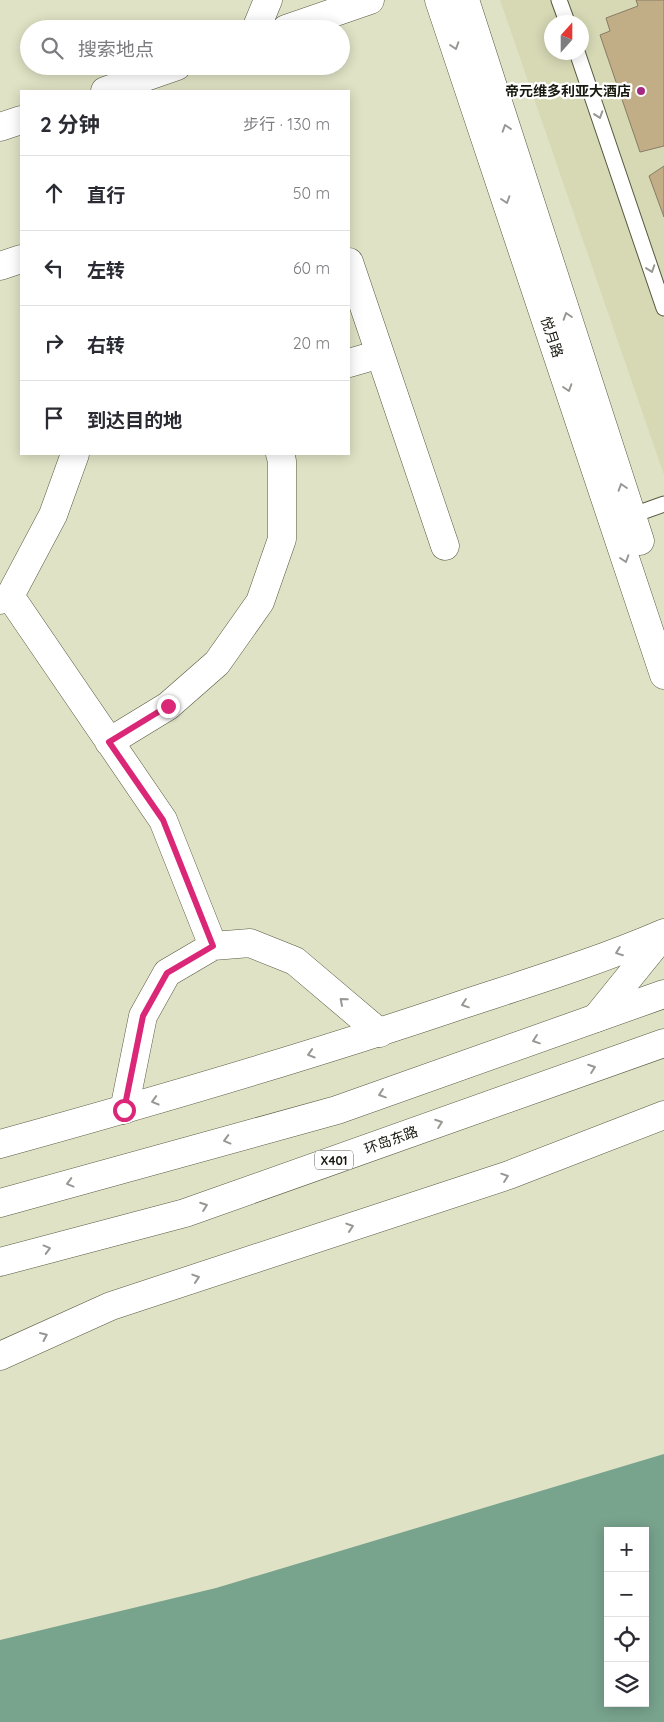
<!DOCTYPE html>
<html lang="zh">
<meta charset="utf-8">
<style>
body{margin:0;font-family:Quicksand,"Noto Sans SC",sans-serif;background:#f7f7f7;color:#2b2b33}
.controls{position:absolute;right:15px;bottom:15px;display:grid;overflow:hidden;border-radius:0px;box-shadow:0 2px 12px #0003}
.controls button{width:45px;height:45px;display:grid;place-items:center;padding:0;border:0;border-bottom:1px solid #e1e1e2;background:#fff;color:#2b2b33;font:25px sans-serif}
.compass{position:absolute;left:544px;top:15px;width:45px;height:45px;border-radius:50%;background:#fff;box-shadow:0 2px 12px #0003;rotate:21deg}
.stop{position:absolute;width:15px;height:15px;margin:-11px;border:4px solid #db2777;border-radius:50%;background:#fff}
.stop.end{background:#db2777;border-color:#fff;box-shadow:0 1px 5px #0008}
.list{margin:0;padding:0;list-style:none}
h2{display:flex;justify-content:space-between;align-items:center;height:65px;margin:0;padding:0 20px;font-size:21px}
h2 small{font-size:16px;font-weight:400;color:#7c7c81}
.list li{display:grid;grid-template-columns:32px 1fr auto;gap:15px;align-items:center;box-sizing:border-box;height:75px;padding:0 20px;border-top:1px solid #e1e1e2}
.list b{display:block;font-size:19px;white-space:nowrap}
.list em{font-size:16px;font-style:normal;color:#7c7c81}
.icon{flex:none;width:28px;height:28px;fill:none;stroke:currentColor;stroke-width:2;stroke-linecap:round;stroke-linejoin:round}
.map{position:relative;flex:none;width:664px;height:1722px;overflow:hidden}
.search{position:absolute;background:#fff;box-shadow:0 2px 12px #0003;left:20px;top:20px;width:330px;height:55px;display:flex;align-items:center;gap:12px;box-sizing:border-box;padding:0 18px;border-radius:28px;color:#7c7c81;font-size:19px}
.panel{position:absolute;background:#fff;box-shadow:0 2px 12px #0003;left:20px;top:90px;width:330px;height:365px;border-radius:0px}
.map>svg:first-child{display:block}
.built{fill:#d7d9b5;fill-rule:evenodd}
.water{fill:#78a38d;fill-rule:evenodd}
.building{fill:#c1ae87;stroke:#887c65}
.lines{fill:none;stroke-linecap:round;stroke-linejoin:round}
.service-casing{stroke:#575940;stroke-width:17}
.minor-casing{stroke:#575940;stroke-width:29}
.tertiary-casing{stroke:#575940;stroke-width:29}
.secondary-casing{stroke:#575940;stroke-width:29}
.primary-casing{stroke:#575940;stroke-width:29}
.service{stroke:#fff;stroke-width:15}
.minor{stroke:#fff;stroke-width:28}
.tertiary{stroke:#fff;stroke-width:28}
.secondary{stroke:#fff;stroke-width:28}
.primary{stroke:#fff;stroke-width:28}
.oneway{stroke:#979893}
.route{stroke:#db2777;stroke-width:6}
.poi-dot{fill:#a42a81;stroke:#fff;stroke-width:2}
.labels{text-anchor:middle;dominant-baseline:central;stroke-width:4.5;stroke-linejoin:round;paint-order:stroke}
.shield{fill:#fff;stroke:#5d5e57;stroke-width:1}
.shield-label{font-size:12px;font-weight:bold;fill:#18190f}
.poi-label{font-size:14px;font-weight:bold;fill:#18190f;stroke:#fff;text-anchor:end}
.street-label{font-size:14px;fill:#18190f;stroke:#fff}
</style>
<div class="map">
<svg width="664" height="1722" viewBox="0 0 664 1722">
<rect width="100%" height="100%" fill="#e0e2c5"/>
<!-- built -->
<path class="built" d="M500,0H664V475ZM552,22H582V52H552Z"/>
<!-- water -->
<path class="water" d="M664,1454V1722H0V1640L216,1588ZM608,1531H645V1703H608Z"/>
<!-- building -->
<path class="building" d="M636,0H664V146L640,152L600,35L610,31L606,18L638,6Z
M664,166V217L649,176Z"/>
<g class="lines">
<defs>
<path id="service" d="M559,0L567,22
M577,52L664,308
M625,518L664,504"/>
<path id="minor" d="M256,29L268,0
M286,29L370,0
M105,91L177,66
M0,127L21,120
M349,262L445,546
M0,266L21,259
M349,363L380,354
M10,596L163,820L213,946
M0,600L10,596L53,515L75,454
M109,742L168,706L217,663L260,602L282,539V461L280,454
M124,1110L143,1016L167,973L213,946L250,943L295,961L380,1033
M0,1356L111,1306L509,1175L664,1115"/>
<path id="tertiary" d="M0,1144C156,1101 311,1056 464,1004C531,982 599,961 664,933"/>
<path id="secondary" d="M439,0L664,675
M465,0L640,541
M596,1018L664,934"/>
<path id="primary" d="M0,1203L337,1110L664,994
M0,1262L185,1213L664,1043"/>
</defs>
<!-- service casing -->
<use href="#service" class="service-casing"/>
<!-- minor casing -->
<use href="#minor" class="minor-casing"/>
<!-- tertiary casing -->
<use href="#tertiary" class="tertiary-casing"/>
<!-- secondary casing -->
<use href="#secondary" class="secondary-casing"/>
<!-- primary casing -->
<use href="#primary" class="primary-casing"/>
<!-- service -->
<use href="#service" class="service"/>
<!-- minor -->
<use href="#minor" class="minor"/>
<!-- tertiary -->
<use href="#tertiary" class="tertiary"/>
<!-- secondary -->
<use href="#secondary" class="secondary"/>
<!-- primary -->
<use href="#primary" class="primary"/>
</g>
<!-- one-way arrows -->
<defs><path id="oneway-chevron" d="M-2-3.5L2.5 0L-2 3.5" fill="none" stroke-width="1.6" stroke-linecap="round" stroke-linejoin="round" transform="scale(1.25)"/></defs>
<g class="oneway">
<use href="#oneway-chevron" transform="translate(455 46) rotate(72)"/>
<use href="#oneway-chevron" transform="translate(599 115) rotate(71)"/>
<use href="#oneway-chevron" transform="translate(506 128) rotate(-108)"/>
<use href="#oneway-chevron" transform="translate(506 200) rotate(72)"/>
<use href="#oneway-chevron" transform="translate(651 269) rotate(71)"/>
<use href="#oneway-chevron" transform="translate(567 316) rotate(-108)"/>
<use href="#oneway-chevron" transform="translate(568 388) rotate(72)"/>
<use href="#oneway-chevron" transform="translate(622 487) rotate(-108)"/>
<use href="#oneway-chevron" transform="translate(625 559) rotate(72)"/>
<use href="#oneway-chevron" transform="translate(619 952) rotate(159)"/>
<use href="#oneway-chevron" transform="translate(343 1001) rotate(-139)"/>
<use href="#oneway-chevron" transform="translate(465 1004) rotate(161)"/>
<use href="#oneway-chevron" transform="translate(536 1040) rotate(161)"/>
<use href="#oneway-chevron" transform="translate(311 1054) rotate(163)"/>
<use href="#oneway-chevron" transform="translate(592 1068) rotate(-20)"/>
<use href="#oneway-chevron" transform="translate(382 1094) rotate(161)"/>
<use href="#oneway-chevron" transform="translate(155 1101) rotate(164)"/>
<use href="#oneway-chevron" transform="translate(439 1123) rotate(-20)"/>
<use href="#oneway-chevron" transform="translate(227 1140) rotate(165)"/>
<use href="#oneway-chevron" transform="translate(505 1177) rotate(-19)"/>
<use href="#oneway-chevron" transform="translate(70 1183) rotate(165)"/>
<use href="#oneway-chevron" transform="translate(204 1206) rotate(-20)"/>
<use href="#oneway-chevron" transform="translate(350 1227) rotate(-18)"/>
<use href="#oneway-chevron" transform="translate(47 1249) rotate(-15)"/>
<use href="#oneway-chevron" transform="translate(196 1278) rotate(-18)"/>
<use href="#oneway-chevron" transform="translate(44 1336) rotate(-24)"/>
</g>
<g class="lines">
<!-- route -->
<path class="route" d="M124,1110L143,1016L167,973L213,946L163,820L109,742L168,706"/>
</g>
<!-- markers -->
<circle class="poi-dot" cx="641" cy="91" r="5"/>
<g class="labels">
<!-- shield labels -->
<rect class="shield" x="315" y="1150.5" width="38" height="19" rx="4"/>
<g class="shield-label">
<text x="334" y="1160">X401</text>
</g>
<!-- poi labels -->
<g class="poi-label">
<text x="631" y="91">帝元维多利亚大酒店</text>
</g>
<!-- street labels -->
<g class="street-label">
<text transform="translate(552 337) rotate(72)">悦月路</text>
<text transform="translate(391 1140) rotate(-20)">环岛东路</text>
</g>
</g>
</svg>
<div class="controls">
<button>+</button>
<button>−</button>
<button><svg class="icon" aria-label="locate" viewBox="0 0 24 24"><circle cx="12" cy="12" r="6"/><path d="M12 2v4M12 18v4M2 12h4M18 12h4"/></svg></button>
<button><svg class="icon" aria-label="layers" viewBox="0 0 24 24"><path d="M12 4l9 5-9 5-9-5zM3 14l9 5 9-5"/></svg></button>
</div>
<svg class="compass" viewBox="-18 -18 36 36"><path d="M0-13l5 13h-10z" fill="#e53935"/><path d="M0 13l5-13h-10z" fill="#7c7c81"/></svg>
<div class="stop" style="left:124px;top:1110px"></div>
<div class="stop end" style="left:168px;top:706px"></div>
<div class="search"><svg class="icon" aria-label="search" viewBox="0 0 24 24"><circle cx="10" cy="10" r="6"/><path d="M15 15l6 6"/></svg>搜索地点</div>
<section class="panel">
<h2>2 分钟<small>步行 · 130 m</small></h2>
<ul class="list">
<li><svg class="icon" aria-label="ahead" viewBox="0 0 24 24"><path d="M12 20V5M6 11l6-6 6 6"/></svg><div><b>直行</b></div><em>50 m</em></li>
<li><svg class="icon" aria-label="left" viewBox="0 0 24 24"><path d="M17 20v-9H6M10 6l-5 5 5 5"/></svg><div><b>左转</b></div><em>60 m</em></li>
<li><svg class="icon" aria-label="right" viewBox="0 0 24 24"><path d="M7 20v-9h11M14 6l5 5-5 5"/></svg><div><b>右转</b></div><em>20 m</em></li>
<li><svg class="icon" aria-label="arrive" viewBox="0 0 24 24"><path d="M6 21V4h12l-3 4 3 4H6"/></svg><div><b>到达目的地</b></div></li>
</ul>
</section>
</div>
